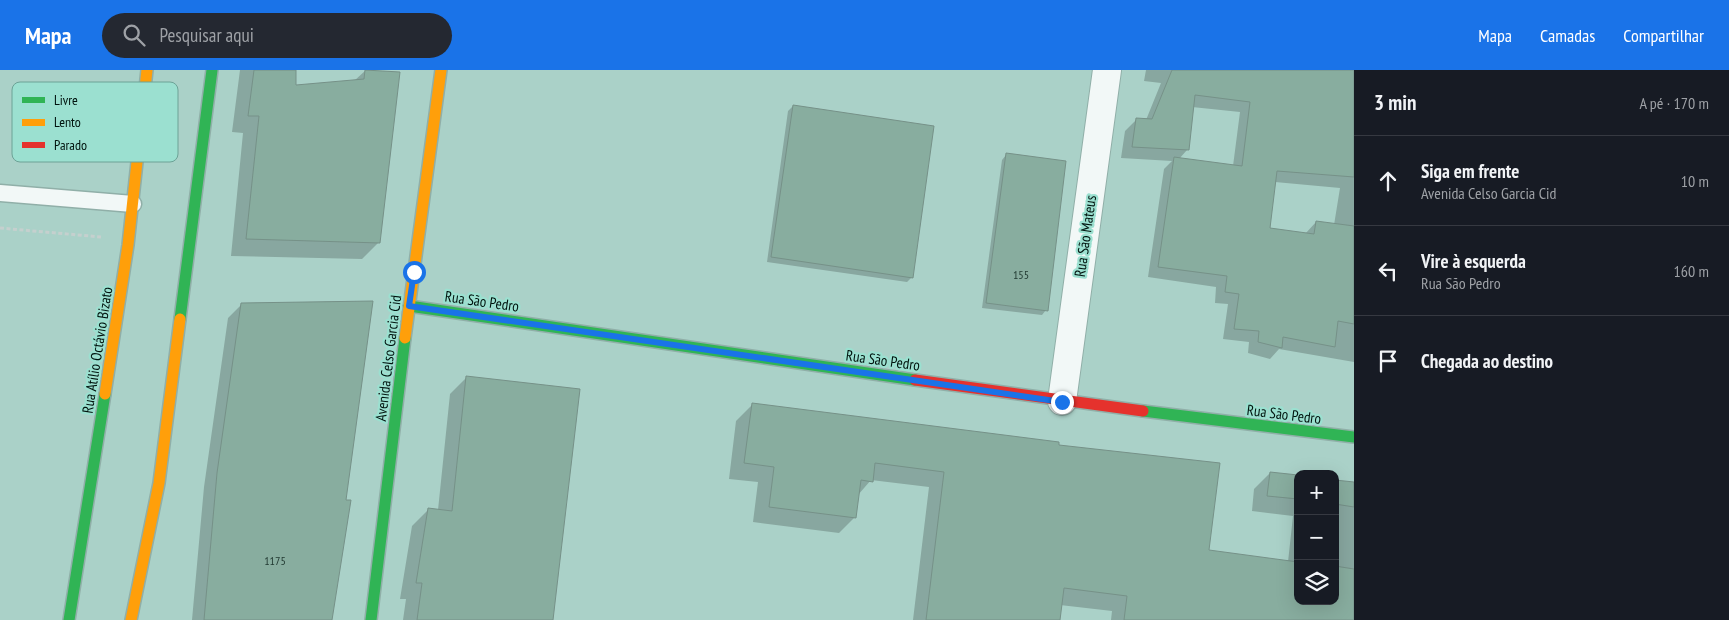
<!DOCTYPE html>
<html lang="pt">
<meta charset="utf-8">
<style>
body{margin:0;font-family:"PT Sans Narrow",sans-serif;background:#242831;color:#f1f3f6}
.controls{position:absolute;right:15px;bottom:15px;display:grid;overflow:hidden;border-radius:10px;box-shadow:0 5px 20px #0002}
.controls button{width:45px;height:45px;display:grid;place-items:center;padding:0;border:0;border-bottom:1px solid #363941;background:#171b24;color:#f1f3f6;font:25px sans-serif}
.stop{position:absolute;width:15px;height:15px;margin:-11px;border:4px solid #1a73e8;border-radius:50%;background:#fff}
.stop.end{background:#1a73e8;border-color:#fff;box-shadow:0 1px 5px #0008}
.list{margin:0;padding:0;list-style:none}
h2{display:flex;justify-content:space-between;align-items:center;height:65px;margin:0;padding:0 20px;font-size:21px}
h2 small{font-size:16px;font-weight:400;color:#9ea1a6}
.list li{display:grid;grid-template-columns:32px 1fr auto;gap:15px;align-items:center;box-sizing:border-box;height:90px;padding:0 20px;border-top:1px solid #363941}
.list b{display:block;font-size:19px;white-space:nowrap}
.list p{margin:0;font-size:16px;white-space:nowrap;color:#9ea1a6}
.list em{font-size:16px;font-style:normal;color:#9ea1a6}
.icon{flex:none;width:28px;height:28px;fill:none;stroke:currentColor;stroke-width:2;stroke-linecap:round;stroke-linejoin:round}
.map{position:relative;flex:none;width:1354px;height:550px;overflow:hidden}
header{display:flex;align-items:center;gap:30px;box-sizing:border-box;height:70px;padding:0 25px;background:#1a73e8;color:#fff}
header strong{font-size:24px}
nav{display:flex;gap:28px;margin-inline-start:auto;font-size:18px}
.search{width:350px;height:45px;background:#242831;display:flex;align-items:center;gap:12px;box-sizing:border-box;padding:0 18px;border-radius:28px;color:#9ea1a6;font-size:19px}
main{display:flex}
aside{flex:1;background:#171b24}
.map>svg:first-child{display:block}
.shadow{fill:#0003;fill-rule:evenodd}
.building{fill:#88ad9f;stroke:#769188}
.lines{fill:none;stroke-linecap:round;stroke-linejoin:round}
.lane-casing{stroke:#90afa8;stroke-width:19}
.street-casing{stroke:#90afa8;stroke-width:30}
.fast-casing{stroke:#90afa8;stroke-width:14}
.slow-casing{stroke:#90afa8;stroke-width:14}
.jam-casing{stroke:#90afa8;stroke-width:14}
.path{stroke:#c5d0ce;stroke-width:3;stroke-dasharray:4 2.5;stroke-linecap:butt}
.lane{stroke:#f2f8f7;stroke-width:16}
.street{stroke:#f2f8f7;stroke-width:28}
.fast{stroke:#30b455;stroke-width:11}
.slow{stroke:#ff9f0a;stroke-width:11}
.jam{stroke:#e5322d;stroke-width:11}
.route{stroke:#1a73e8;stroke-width:6}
.labels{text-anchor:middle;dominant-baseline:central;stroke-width:4.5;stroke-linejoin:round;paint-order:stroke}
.number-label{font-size:12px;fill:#223a32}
.street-label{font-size:15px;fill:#00130e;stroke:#9be0d0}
.key{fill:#9be0d0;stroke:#6ca296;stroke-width:1}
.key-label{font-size:14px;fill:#00130e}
</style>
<header>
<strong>Mapa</strong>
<div class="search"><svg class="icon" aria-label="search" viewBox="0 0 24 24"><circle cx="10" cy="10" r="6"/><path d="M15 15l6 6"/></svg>Pesquisar aqui</div>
<nav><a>Mapa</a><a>Camadas</a><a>Compartilhar</a></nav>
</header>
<main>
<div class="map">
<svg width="1354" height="550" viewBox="0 0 1354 550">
<rect width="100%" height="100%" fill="#aad1c8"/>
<!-- shadow -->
<path class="shadow" d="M240,0H294L295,17L354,11L366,0L399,3L378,173L362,189L231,186L243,63L232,62Z
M1146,0H1354V292L1279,279L1270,289L1248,283L1249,272L1223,269L1228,234L1215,233L1216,217L1148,207L1164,99L1172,91L1121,88L1125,61L1136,50H1146L1161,13L1144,11ZM1192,37L1240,42L1233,96L1179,89L1187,80ZM1275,112L1340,118L1334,155L1316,152L1305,164L1269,159Z
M793,36L912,207L907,212L767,192L788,41Z
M1006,85L1046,240L1042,245L982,238L1002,90Z
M241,235L331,550H192L204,417L228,248Z
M466,308L552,550H403L406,529H400L412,456L429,439L438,440L450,324Z
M752,335L1058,377L1208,482L1288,492L1293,446L1252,441L1254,419L1270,403L1298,406V531H1335V411L1354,414V550H1111L1112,541L1060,535L1058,550H913L929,417L871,410L858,425L855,447L839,463L753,452L758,412L729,409L736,351Z"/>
<!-- building -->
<path class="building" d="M254,0H296V15L364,9L365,0L400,2L380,173L246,169L259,46H248Z
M1172,0H1354V107L1277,101L1270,158L1314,164L1316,151L1354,156V254L1338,251L1335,277L1283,267L1282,278L1258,272L1259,261L1234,259L1239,224L1225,222L1227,206L1158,197L1174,87L1242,96L1250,32L1195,25L1189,80L1132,77L1136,48L1152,49Z
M793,35L934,56L913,208L771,187Z
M1006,83L1066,91L1048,241L986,233Z
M373,231L346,430H351L332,550H204L217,403L241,233Z
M466,306L580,319L553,550H417L422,513H416L428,438L452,441Z
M752,333L1059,372V375L1220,393L1209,480L1298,492V531H1335V496L1354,499V550H1124L1127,526L1064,518L1060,550H926L944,402L875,393L873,412L861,410L856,448L769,437L774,397L744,393Z
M1270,402L1298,405V429L1267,426Z
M1335,410L1354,412V437L1335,434Z"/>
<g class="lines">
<defs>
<path id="lane" d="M0,123L133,134"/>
<path id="street" d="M1062,331L1107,0"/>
<path id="fast" d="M409,236L915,310
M180,249L212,0
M1143,341L1354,367
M69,550L105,324
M371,550L405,268"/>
<path id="slow" d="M405,268L441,0
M105,324L128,175L147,0
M131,550L159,413L180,249"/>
<path id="jam" d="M915,310L1143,341"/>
</defs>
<!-- lane casing -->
<use href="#lane" class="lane-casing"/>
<!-- street casing -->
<use href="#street" class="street-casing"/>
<!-- fast casing -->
<use href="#fast" class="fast-casing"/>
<!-- slow casing -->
<use href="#slow" class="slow-casing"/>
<!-- jam casing -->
<use href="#jam" class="jam-casing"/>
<!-- path -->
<path class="path" d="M0,158L101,167"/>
<!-- lane -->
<use href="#lane" class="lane"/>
<!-- street -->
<use href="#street" class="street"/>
<!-- fast -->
<use href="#fast" class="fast"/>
<!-- slow -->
<use href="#slow" class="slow"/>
<!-- jam -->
<use href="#jam" class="jam"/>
</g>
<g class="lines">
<!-- route -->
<path class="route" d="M414,202L409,236L1062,332"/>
</g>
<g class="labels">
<!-- number labels -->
<g class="number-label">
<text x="1021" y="204">155</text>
<text x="275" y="490">1175</text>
</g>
<!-- street labels -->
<g class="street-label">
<text transform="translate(1085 166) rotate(-82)">Rua São Mateus</text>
<text transform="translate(482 231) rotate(8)">Rua São Pedro</text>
<text transform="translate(97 280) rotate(-81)">Rua Atílio Octávio Bizato</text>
<text transform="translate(388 288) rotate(-83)">Avenida Celso Garcia Cid</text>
<text transform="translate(883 290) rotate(8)">Rua São Pedro</text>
<text transform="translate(1284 344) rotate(7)">Rua São Pedro</text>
</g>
</g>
<!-- legend -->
<rect x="12" y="12" width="166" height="80" rx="8" class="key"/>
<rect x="22" y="27" width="23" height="6" fill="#30b455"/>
<rect x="22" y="49" width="23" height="7" fill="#ff9f0a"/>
<rect x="22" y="72" width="23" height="6" fill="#e5322d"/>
<g class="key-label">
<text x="54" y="35">Livre</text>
<text x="54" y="57">Lento</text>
<text x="54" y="80">Parado</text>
</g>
</svg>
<div class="controls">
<button>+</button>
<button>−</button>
<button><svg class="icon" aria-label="layers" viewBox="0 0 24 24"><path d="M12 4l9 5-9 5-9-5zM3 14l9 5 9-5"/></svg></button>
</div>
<div class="stop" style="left:414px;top:202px"></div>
<div class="stop end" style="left:1062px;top:332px"></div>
</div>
<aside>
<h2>3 min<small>A pé · 170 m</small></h2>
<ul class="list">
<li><svg class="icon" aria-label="ahead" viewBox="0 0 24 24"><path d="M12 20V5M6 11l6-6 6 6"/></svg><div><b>Siga em frente</b><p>Avenida Celso Garcia Cid</p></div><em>10 m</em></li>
<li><svg class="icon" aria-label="left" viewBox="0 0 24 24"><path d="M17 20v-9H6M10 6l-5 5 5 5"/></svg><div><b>Vire à esquerda</b><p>Rua São Pedro</p></div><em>160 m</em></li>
<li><svg class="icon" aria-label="arrive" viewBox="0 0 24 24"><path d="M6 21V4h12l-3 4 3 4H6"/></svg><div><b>Chegada ao destino</b></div></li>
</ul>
</aside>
</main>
